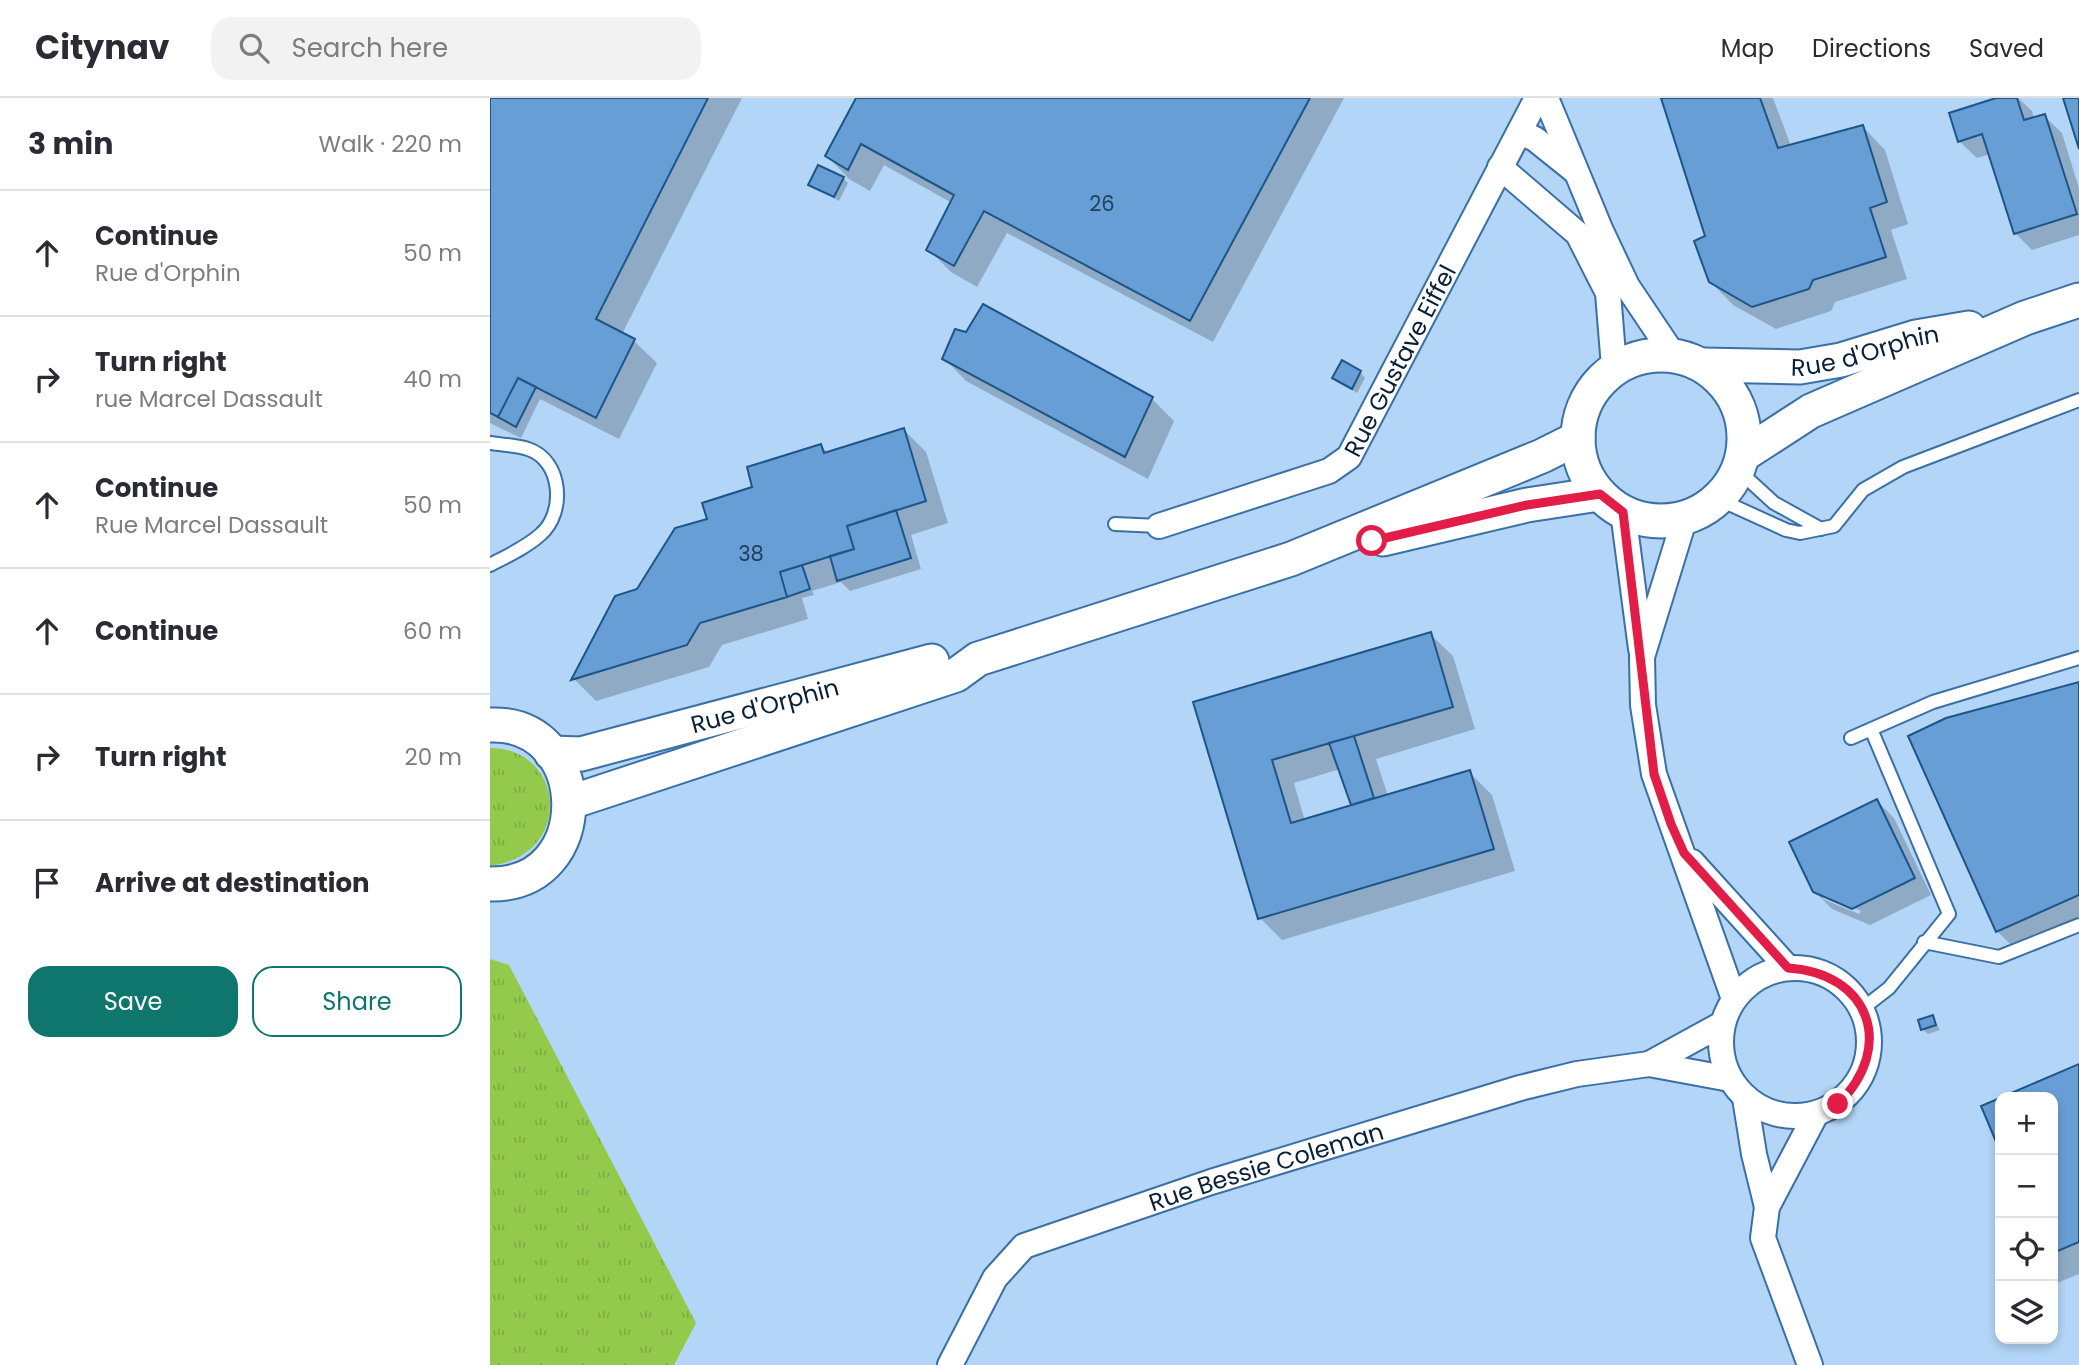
<!DOCTYPE html>
<meta charset="utf-8">
<style>
body{margin:0;font-family:Poppins,sans-serif;background:#f2f2f3;color:#2b2b33}
.controls{position:absolute;right:21px;bottom:21px;display:grid;overflow:hidden;border-radius:14px;box-shadow:0 4px 10px #0003}
.controls button{width:63px;height:63px;display:grid;place-items:center;padding:0;border:0;border-bottom:2px solid #e1e1e2;background:#fff;color:#2b2b33;font:35px sans-serif}
.stop{position:absolute;width:21px;height:21px;margin:-16px;border:5px solid #e11d48;border-radius:50%;background:#fff}
.stop.end{background:#e11d48;border-color:#fff;box-shadow:0 2px 7px #0008}
.list{margin:0;padding:0;list-style:none}
h2{display:flex;justify-content:space-between;align-items:center;height:91px;margin:0;padding:0 28px;font-size:30px}
h2 small{font-size:23px;font-weight:400;color:#7c7c81}
.list li{display:grid;grid-template-columns:46px 1fr auto;gap:21px;align-items:center;box-sizing:border-box;height:126px;padding:0 28px;border-top:2px solid #e1e1e2}
.list b{display:block;font-size:26px;white-space:nowrap}
.list p{margin:0;font-size:23px;white-space:nowrap;color:#7c7c81}
.list em{font-size:23px;font-style:normal;color:#7c7c81}
.actions{display:flex;gap:14px;padding:21px 28px}
.actions a{flex:1;padding:16px 0;border:2px solid #0f766e;border-radius:21px;text-align:center;font-size:24px;color:#0f766e}
.actions .main{background:#0f766e;color:#fff}
.icon{flex:none;width:38px;height:38px;fill:none;stroke:currentColor;stroke-width:2;stroke-linecap:round;stroke-linejoin:round}
.map{position:relative;flex:none;width:1589px;height:1267px;overflow:hidden}
header{display:flex;align-items:center;gap:42px;box-sizing:border-box;height:98px;padding:0 35px;background:#fff;border-bottom:2px solid #e1e1e2}
header strong{font-size:33px}
nav{display:flex;gap:38px;margin-inline-start:auto;font-size:24px}
.search{width:490px;height:63px;background:#f2f2f3;display:flex;align-items:center;gap:18px;box-sizing:border-box;padding:0 24px;border-radius:21px;color:#7c7c81;font-size:26px}
main{display:flex}
aside{flex:1;background:#fff}
.map>svg:first-child{display:block}
.grass{fill:url(#grass-tufts)}
.shadow{fill:#0003;fill-rule:evenodd}
.building{fill:#679ed5;stroke:#1e5587;stroke-width:2}
.lines{fill:none;stroke-linecap:round;stroke-linejoin:round}
.service-casing{stroke:#3a70a4;stroke-width:16}
.minor-casing{stroke:#3a70a4;stroke-width:28}
.secondary-casing{stroke:#3a70a4;stroke-width:37}
.service{stroke:#fff;stroke-width:12}
.minor{stroke:#fff;stroke-width:24}
.secondary{stroke:#fff;stroke-width:33}
.route{stroke:#e11d48;stroke-width:9}
.labels{text-anchor:middle;dominant-baseline:central;stroke-width:6;stroke-linejoin:round;paint-order:stroke}
.number-label{font-size:21px;fill:#21405e}
.street-label{font-size:24px;fill:#0a2036;stroke:#e8f3ff}
</style>
<header>
<strong>Citynav</strong>
<div class="search"><svg class="icon" aria-label="search" viewBox="0 0 24 24"><circle cx="10" cy="10" r="6"/><path d="M15 15l6 6"/></svg>Search here</div>
<nav><a>Map</a><a>Directions</a><a>Saved</a></nav>
</header>
<main>
<aside>
<h2>3 min<small>Walk · 220 m</small></h2>
<ul class="list">
<li><svg class="icon" aria-label="ahead" viewBox="0 0 24 24"><path d="M12 20V5M6 11l6-6 6 6"/></svg><div><b>Continue</b><p>Rue d'Orphin</p></div><em>50 m</em></li>
<li><svg class="icon" aria-label="right" viewBox="0 0 24 24"><path d="M7 20v-9h11M14 6l5 5-5 5"/></svg><div><b>Turn right</b><p>rue Marcel Dassault</p></div><em>40 m</em></li>
<li><svg class="icon" aria-label="ahead" viewBox="0 0 24 24"><path d="M12 20V5M6 11l6-6 6 6"/></svg><div><b>Continue</b><p>Rue Marcel Dassault</p></div><em>50 m</em></li>
<li><svg class="icon" aria-label="ahead" viewBox="0 0 24 24"><path d="M12 20V5M6 11l6-6 6 6"/></svg><div><b>Continue</b></div><em>60 m</em></li>
<li><svg class="icon" aria-label="right" viewBox="0 0 24 24"><path d="M7 20v-9h11M14 6l5 5-5 5"/></svg><div><b>Turn right</b></div><em>20 m</em></li>
<li><svg class="icon" aria-label="arrive" viewBox="0 0 24 24"><path d="M6 21V4h12l-3 4 3 4H6"/></svg><div><b>Arrive at destination</b></div></li>
</ul>
<div class="actions"><a class="main">Save</a><a>Share</a></div>
</aside>
<div class="map">
<svg width="1589" height="1267" viewBox="0 0 1589 1267">
<defs>
<pattern id="grass-tufts" width="24" height="20" patternUnits="userSpaceOnUse" patternTransform="scale(1.75)"><rect width="24" height="20" fill="#94ca4c"/><path d="M3 7l-1-3M5 7V3M7 7l1-3M15 17l-1-3M17 17v-4M19 17l1-3" fill="none" stroke="#7ead43"/></pattern>
</defs>
<rect width="100%" height="100%" fill="#b3d5f7"/>
<!-- grass -->
<path class="grass" d="M0,650C75,650 85,757 0,768Z
M0,861L19,867L206,1225L184,1267H0Z"/>
<!-- shadow -->
<path class="shadow" d="M0,0H252L132,236L144,243L167,265L129,341L50,301L31,340L0,325Z
M368,0H854L723,244L517,135L487,189L461,174L439,152L462,105L394,67L380,93L359,81L337,58Z
M1175,0H1283L1301,48L1373,29L1395,52L1418,126L1401,132L1417,181L1345,204L1341,213L1286,231L1243,207L1220,183L1218,139Z
M1512,0H1528L1542,13L1544,21L1554,18L1572,35L1589,90V137L1542,152L1525,135L1500,56L1487,60L1469,43Z
M353,80L358,85L349,103L320,86Z
M454,260L662,301L684,323L658,381L476,283Z
M870,274L875,280L867,295L844,280Z
M414,332L436,354L458,425L421,437L431,471L360,493L351,484L322,493L324,497L312,500L318,521L232,547L219,569L106,603L84,581L126,500L148,492L219,422L331,348L338,355Z
M940,536L963,558L985,631L886,661L898,698L979,674L1002,697L1025,773L792,842L770,820L705,605ZM850,671L863,708L815,723L804,685Z
M1589,585V822L1524,850L1507,833Z
M1387,703L1404,720L1441,797L1380,827L1342,811L1324,793ZM1333,797L1371,813L1369,816L1333,801Z
M1443,919L1450,932L1438,936L1432,931Z
M1589,968V1176L1567,1185L1563,1181V999H1517Z"/>
<!-- building -->
<path class="building" d="M0,0H218L106,221L145,241L106,320L28,280L8,319L0,315Z
M366,0H820L700,223L494,113L464,168L436,152L464,97L371,46L358,72L335,58Z
M1171,0H1270L1288,50L1373,27L1397,104L1380,110L1396,159L1323,182L1319,191L1262,209L1219,184L1204,143L1215,138Z
M1506,0H1527L1534,22L1555,16L1587,116L1524,136L1492,36L1468,44L1459,15Z
M1573,0H1589V51Z
M328,67L354,79L344,99L318,87Z
M493,206L663,299L635,359L452,261L465,231L476,234Z
M852,262L871,273L862,291L842,280Z
M28,280L46,289L26,329L8,319Z
M414,330L436,403L357,428L364,451L290,474L297,499L210,525L197,547L81,582L125,498L147,491L185,430L217,421L212,405L262,389L257,369L331,346L334,355Z
M406,412L421,460L347,483L340,458L364,451L357,428Z
M312,467L320,491L297,499L290,474Z
M941,534L963,609L782,662L801,725L980,672L1004,751L768,821L703,604Z
M1589,584V797L1506,834L1418,638L1456,620Z
M864,638L884,700L861,707L839,645Z
M1387,701L1425,780L1362,811L1323,794L1299,744Z
M1443,917L1446,927L1431,932L1428,922Z
M1589,966V1144L1563,1155V999H1512Z
M1510,1000V1053L1491,1008Z"/>
<g class="lines">
<defs>
<path id="service" d="M0,345C12,347 26,347 38,351C72,362 76,414 51,436C37,449 17,458 0,467
M1248,372L1284,405L1331,431
M1228,401L1296,432L1310,435L1344,428L1373,392L1413,369L1589,302
M625,426L669,428
M1361,640L1443,604L1589,560
M1434,844L1509,859L1589,827
M1372,911L1399,890L1459,816L1381,631"/>
<g id="minor">
<path d="M1056,0L1111,133L1137,188L1184,258"/>
<path d="M1030,34L1045,41L1085,73"/>
<path d="M1010,69L1088,136L1118,195L1124,269"/>
<path d="M1133,414L1151,551"/>
<path d="M1195,419L1152,559L1153,607L1164,676L1244,901"/>
<path id="s1" d="M669,428L839,373L859,359L1047,0"/>
<path d="M1202,764L1298,870"/>
<circle cx="1305" cy="944" r="74"/>
<path d="M1159,966L1232,926"/>
<path d="M1255,1000L1264,1056L1277,1109"/>
<path id="s2" d="M460,1267L505,1180L534,1148L721,1084L1030,990L1087,976L1159,966L1240,981"/>
<path d="M1320,1267L1273,1140L1277,1109L1326,1016"/>
</g>
<g id="secondary">
<circle cx="1171" cy="340" r="83"/>
<path id="s3" d="M1213,267L1310,269L1351,262L1426,239L1479,230"/>
<path d="M1253,357L1321,313L1535,220L1589,202"/>
<path d="M893,441L1037,407L1109,396"/>
<path d="M0,627C103,623 107,788 0,786"/>
<path id="s4" d="M61,655L91,656L442,563"/>
<path d="M81,704L466,577L488,561L801,461L1052,358L1088,340"/>
</g>
</defs>
<!-- service casing -->
<use href="#service" class="service-casing"/>
<!-- minor casing -->
<use href="#minor" class="minor-casing"/>
<!-- secondary casing -->
<use href="#secondary" class="secondary-casing"/>
<!-- service -->
<use href="#service" class="service"/>
<!-- minor -->
<use href="#minor" class="minor"/>
<!-- secondary -->
<use href="#secondary" class="secondary"/>
</g>
<g class="lines">
<!-- route -->
<path class="route" d="M882,443L1037,407L1110,396L1133,414L1164,676L1181,726L1194,755L1298,870C1380,875 1406,949 1348,1006"/>
</g>
<g class="labels">
<!-- number labels -->
<g class="number-label">
<text x="612" y="105">26</text>
<text x="261" y="455">38</text>
</g>
<!-- street labels -->
<g class="street-label">
<text stroke="none"><textPath href="#s3" startOffset="164">Rue d'Orphin</textPath></text>
<text stroke="none"><textPath href="#s1" startOffset="312">Rue Gustave Eiffel</textPath></text>
<text stroke="none"><textPath href="#s4" startOffset="220">Rue d'Orphin</textPath></text>
<text stroke="none"><textPath href="#s2" startOffset="396">Rue Bessie Coleman</textPath></text>
</g>
</g>
</svg>
<div class="controls">
<button>+</button>
<button>−</button>
<button><svg class="icon" aria-label="locate" viewBox="0 0 24 24"><circle cx="12" cy="12" r="6"/><path d="M12 2v4M12 18v4M2 12h4M18 12h4"/></svg></button>
<button><svg class="icon" aria-label="layers" viewBox="0 0 24 24"><path d="M12 4l9 5-9 5-9-5zM3 14l9 5 9-5"/></svg></button>
</div>
<div class="stop" style="left:882px;top:443px"></div>
<div class="stop end" style="left:1348px;top:1006px"></div>
</div>
</main>
